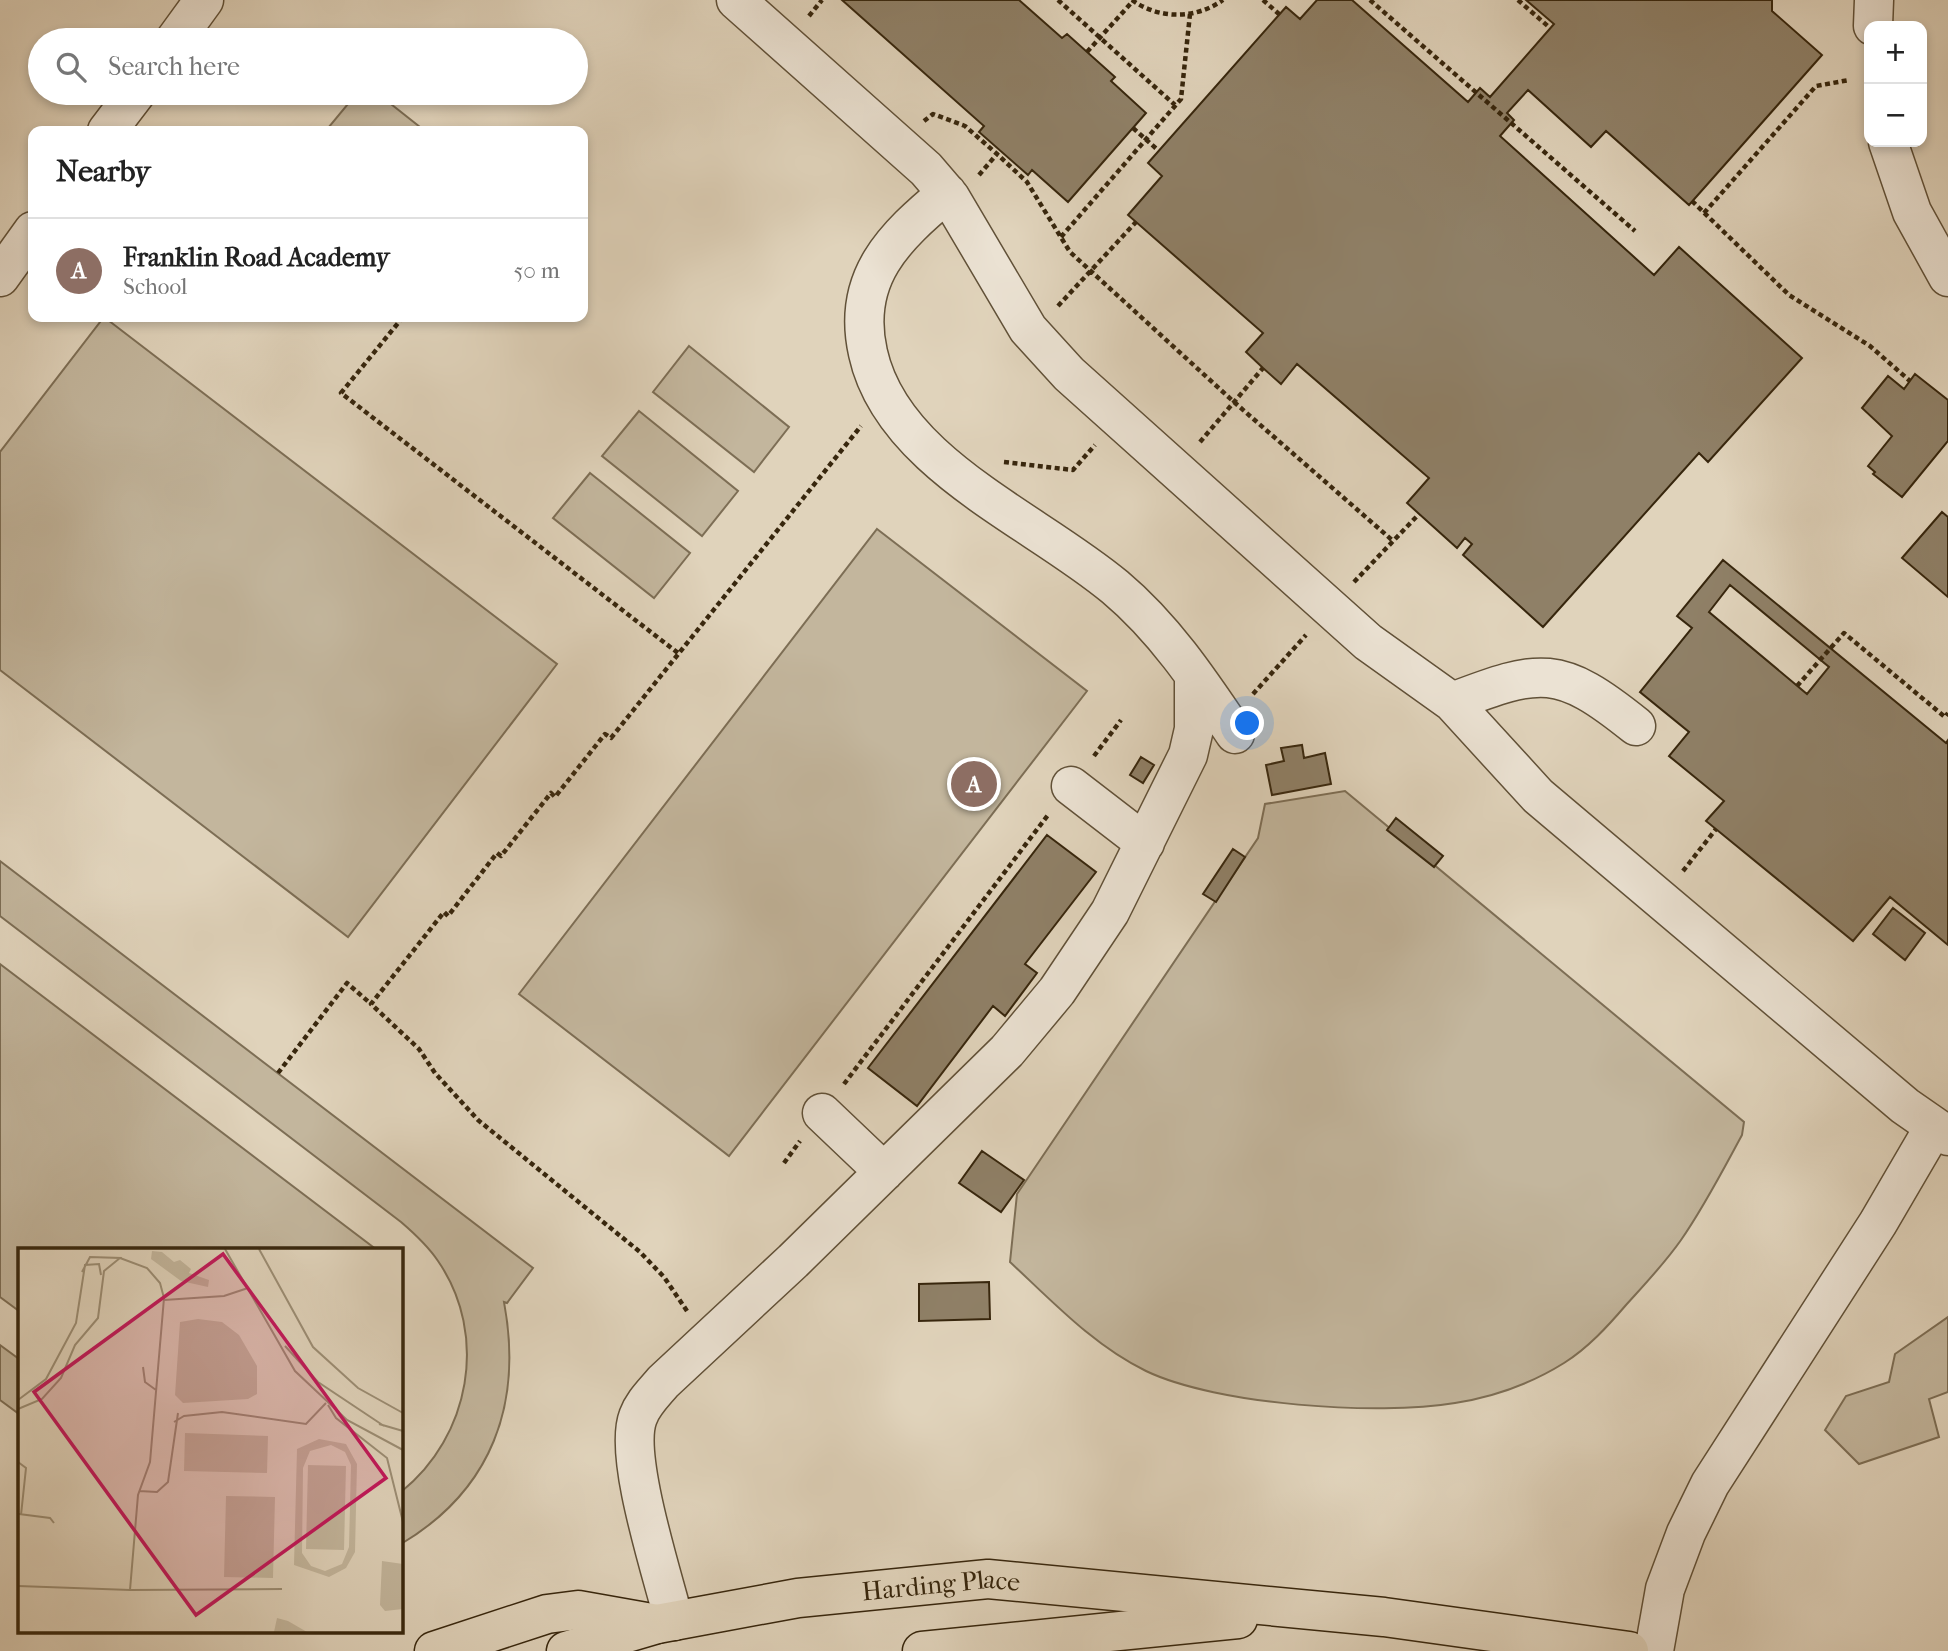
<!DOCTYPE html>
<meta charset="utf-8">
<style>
body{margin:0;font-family:"IM FELL French Canon",serif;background:#f2f2f2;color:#222}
.controls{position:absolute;right:21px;top:21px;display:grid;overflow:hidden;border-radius:14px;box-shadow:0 4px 10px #0003}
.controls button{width:63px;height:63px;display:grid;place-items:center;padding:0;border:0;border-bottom:2px solid #e0e0e0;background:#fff;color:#222;font:35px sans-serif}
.you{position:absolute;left:1248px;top:724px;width:24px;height:24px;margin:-18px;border:5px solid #fff;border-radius:50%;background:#1a73e8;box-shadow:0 0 0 10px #1a73e833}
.badge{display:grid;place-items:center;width:46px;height:46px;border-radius:50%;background:#ea580c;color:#fff;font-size:23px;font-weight:700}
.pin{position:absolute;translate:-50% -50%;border:4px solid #fff;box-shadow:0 2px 7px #0006}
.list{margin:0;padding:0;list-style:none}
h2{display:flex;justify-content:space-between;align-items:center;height:91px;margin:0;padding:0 28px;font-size:30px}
h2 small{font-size:23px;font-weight:400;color:#767676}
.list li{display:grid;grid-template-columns:46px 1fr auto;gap:21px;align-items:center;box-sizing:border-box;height:105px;padding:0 28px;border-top:2px solid #e0e0e0}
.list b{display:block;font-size:26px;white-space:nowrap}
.list p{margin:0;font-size:23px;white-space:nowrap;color:#767676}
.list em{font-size:23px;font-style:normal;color:#767676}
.icon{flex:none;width:38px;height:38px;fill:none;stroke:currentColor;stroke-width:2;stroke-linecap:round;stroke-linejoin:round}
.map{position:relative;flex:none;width:1948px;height:1651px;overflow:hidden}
.search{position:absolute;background:#fff;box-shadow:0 4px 10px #0003;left:28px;top:28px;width:560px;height:77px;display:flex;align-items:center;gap:18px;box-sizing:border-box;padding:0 24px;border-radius:38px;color:#767676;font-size:26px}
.panel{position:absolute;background:#fff;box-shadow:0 4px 10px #0003;left:28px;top:126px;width:560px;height:196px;border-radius:14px}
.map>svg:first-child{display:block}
.green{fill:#c3b69d;stroke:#7d6e55;stroke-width:2}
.building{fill:#8f8067;stroke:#37260d;stroke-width:2;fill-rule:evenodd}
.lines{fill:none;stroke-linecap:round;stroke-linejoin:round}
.minor-casing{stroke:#615138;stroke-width:41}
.major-casing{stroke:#37260d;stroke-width:41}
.highway-casing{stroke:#37260d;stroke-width:41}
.path{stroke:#37260d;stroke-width:4.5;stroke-dasharray:5 3.5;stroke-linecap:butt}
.minor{stroke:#ebe2d3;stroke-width:38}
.major{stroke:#e0d3bb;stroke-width:38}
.highway{stroke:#e0d3bb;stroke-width:38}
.labels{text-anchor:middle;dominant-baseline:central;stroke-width:6;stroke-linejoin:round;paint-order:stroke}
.street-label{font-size:26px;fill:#37260d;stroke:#ebe2d3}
.inset-road{fill:none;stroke:#9c8e75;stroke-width:2}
.view{fill:#c2185b;fill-opacity:0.15;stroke:#c2185b;stroke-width:3.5}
.inset-edge{fill:none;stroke:#37260d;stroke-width:3.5}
</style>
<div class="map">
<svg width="1948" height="1651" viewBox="0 0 1948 1651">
<rect width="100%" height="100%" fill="#e0d3bb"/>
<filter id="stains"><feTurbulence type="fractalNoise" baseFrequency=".00286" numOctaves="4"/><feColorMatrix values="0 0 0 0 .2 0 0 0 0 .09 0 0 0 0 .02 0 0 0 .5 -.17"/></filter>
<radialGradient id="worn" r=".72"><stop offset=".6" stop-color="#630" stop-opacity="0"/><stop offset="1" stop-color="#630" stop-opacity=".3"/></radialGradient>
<!-- green -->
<path class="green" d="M357,93H377L425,131H332L328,128Z
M104,317L557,664L348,937L0,670V452Z
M689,346L789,427L754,472L653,392Z
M639,411L738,491L702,536L602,456Z
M590,473L690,553L654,598L553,518Z
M877,529L1087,691L729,1156L519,994Z
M1345,791L1744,1122L1742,1135C1723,1170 1704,1207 1681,1240C1665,1263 1645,1284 1626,1305C1608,1326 1588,1348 1564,1363C1532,1383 1493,1397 1455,1403C1378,1416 1217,1405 1146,1371C1094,1346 1052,1301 1010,1262L1017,1194L1258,838L1265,804Z
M0,861L533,1268L507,1303L504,1302C523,1404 492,1490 401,1544V1492C470,1437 489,1335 438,1261C428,1246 415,1234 401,1222L0,916Z
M0,964L377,1250H19V1311L0,1297Z
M1948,1317V1392L1929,1399L1939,1437L1859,1464L1825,1430L1846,1396L1889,1382L1895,1354Z
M0,1345L19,1359V1414L0,1400Z"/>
<!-- building -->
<path class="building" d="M842,0H1019L1062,38L1067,34L1115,77L1111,81L1146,113L1068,202L1032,170L1028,175L979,132L984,126Z
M1317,0H1352L1468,102L1480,88L1490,97L1554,24L1526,0H1772V11L1822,55L1689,205L1606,131L1591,147L1528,90L1507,113L1514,120L1500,136L1654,275L1679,247L1802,358L1708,462L1699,453L1543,627L1463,555L1472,544L1465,538L1457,548L1407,503L1429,478L1297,364L1281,384L1263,368L1246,352L1263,333L1128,215L1162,176L1148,163L1286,7L1300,19Z
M1915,374L1948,400V441L1902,497L1873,474L1875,472L1868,466L1892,436L1862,408L1888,376L1904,389Z
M1942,512L1948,517V597L1902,558Z
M1723,560L1946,743L1948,740V945L1890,897L1853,941L1706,821L1724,801L1669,756L1689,732L1640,692L1692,628L1677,616ZM1730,585L1829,667L1807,694L1709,612Z
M1302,745L1304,758L1325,753L1331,784L1272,795L1266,765L1284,761L1281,748Z
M1141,757L1154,765L1143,783L1130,775Z
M1396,818L1443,856L1434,867L1387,830Z
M1047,835L1096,872L1025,964L1037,973L1005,1016L993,1006L917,1106L868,1068Z
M1233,849L1245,857L1216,902L1203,894Z
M1893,908L1925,933L1905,960L1873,934Z
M982,1151L1024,1180L1001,1212L959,1183Z
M989,1282L990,1319L919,1321V1284Z"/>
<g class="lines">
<defs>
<path id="minor" d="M736,0L926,169L950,197L1028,329L1069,374L1368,642L1452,702L1538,796L1905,1106L1948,1136
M1873,26L1874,0
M175,40L204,0
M107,131L136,93
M1888,142L1912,212L1948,277
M947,193C894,237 851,278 868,353C892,463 1034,519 1115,587C1164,628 1200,682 1235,734
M0,277L33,231
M1452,702C1541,668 1559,664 1636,726
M1071,786L1145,843
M822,1113L884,1172
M674,1621C663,1576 623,1456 638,1417C643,1403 654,1393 663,1382L793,1261L955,1102L1007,1051L1057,991L1110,912L1188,755L1194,729V677
M1654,1651L1665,1589L1686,1533L1710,1484L1878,1223L1934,1127"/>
<g id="major">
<path id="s1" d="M566,1651L657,1624L798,1598L988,1579L1384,1617L1629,1651"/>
<path d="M922,1651L1238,1619"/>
</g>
<path id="highway" d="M434,1651L547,1614L578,1610L657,1624"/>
</defs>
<!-- minor casing -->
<use href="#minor" class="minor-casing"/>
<!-- major casing -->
<use href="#major" class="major-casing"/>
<!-- highway casing -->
<use href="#highway" class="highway-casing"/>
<!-- path -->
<path class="path" d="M1058,0L1175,105
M1132,0C1160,20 1196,19 1223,0
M1263,0L1279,14
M1370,0L1635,231
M1518,0L1550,28
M809,16L822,0
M1087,52L1133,1
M924,121L933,114L965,126L997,154L1027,182L1070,252L1234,402L1392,540
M1133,128L1159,151
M979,175L997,154
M1692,201L1789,295L1870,346L1910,381
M1704,213L1816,86L1849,80
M1061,237L1181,99L1190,14
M1058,306L1136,222
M403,317L341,393L678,653
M1200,442L1263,368
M1004,462L1073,470L1095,445
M1354,582L1419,514
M1797,686L1844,633L1945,717L1948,713
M1253,694L1306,635
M1094,756L1121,720
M1683,871L1716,829
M278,1073L347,983L371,1004
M844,1084L1048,815
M784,1163L800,1141
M687,1311L664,1277L640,1252L478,1120L435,1073L419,1049L371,1004L444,912L448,916L497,853L501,856L551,793L555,797L605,734L611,738L861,426"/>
<!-- minor -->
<use href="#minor" class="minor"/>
<!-- major -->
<use href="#major" class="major"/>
<!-- highway -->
<use href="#highway" class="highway"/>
</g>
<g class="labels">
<!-- street labels -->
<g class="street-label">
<text stroke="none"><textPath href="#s1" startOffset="382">Harding Place</textPath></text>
</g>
</g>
<!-- overview -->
<g transform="translate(18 1248)">
<rect width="385" height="385" fill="#e0d3bb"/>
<path d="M134,3L144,4L156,14L162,12L173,21L171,25L191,32L190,39L163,33L133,11ZM180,71L204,74L221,87L239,118V146L230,151L165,155L157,147L162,74ZM167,185L250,188L249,225L166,223ZM301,191L328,196L339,216L337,304L328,320L311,329L276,317L279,201ZM313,197L327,204L333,217L331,299L324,316L307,323L293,318L284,305L285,220L292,203ZM290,217L328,218L326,302L288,301ZM208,248L257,249L255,330L206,329ZM364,313L385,316V361L367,363L362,357ZM259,370L270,373L289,384H256Z" fill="#c3b69d" fill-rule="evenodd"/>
<path class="inset-road" d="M207,1L277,123L329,172L385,202M241,1L295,99L340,140L385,165M146,52L206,48L230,40M267,98L300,134L366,178M125,119L127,134L138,142M0,152L28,131L58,75L67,17L81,16L83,27M310,157L318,170L369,210L385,274M0,161L24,151L43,130L57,97L80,70L86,23L102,10L72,9L64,24M156,174L166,168L204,164L288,176L308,155M361,176L385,183M0,214L8,220L3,267M121,243L139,244L150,234L160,165M1,266L32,270L36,275M0,338L112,342L120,247L132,214L146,50L142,35L129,20L102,10M112,342L264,341"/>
<path class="view" d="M205,6L368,230L178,367L16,144Z"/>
<rect width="385" height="385" class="inset-edge"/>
</g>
<rect width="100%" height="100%" filter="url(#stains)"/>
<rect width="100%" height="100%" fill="url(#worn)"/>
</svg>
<div class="controls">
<button>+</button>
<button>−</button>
</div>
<div class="you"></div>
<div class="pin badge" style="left:974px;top:784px;background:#8d6e63">A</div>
<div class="search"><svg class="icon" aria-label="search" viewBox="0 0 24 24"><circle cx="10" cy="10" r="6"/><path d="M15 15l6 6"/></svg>Search here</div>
<section class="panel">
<h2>Nearby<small></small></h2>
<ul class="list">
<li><span class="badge" style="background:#8d6e63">A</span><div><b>Franklin Road Academy</b><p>School</p></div><em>50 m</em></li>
</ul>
</section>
</div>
